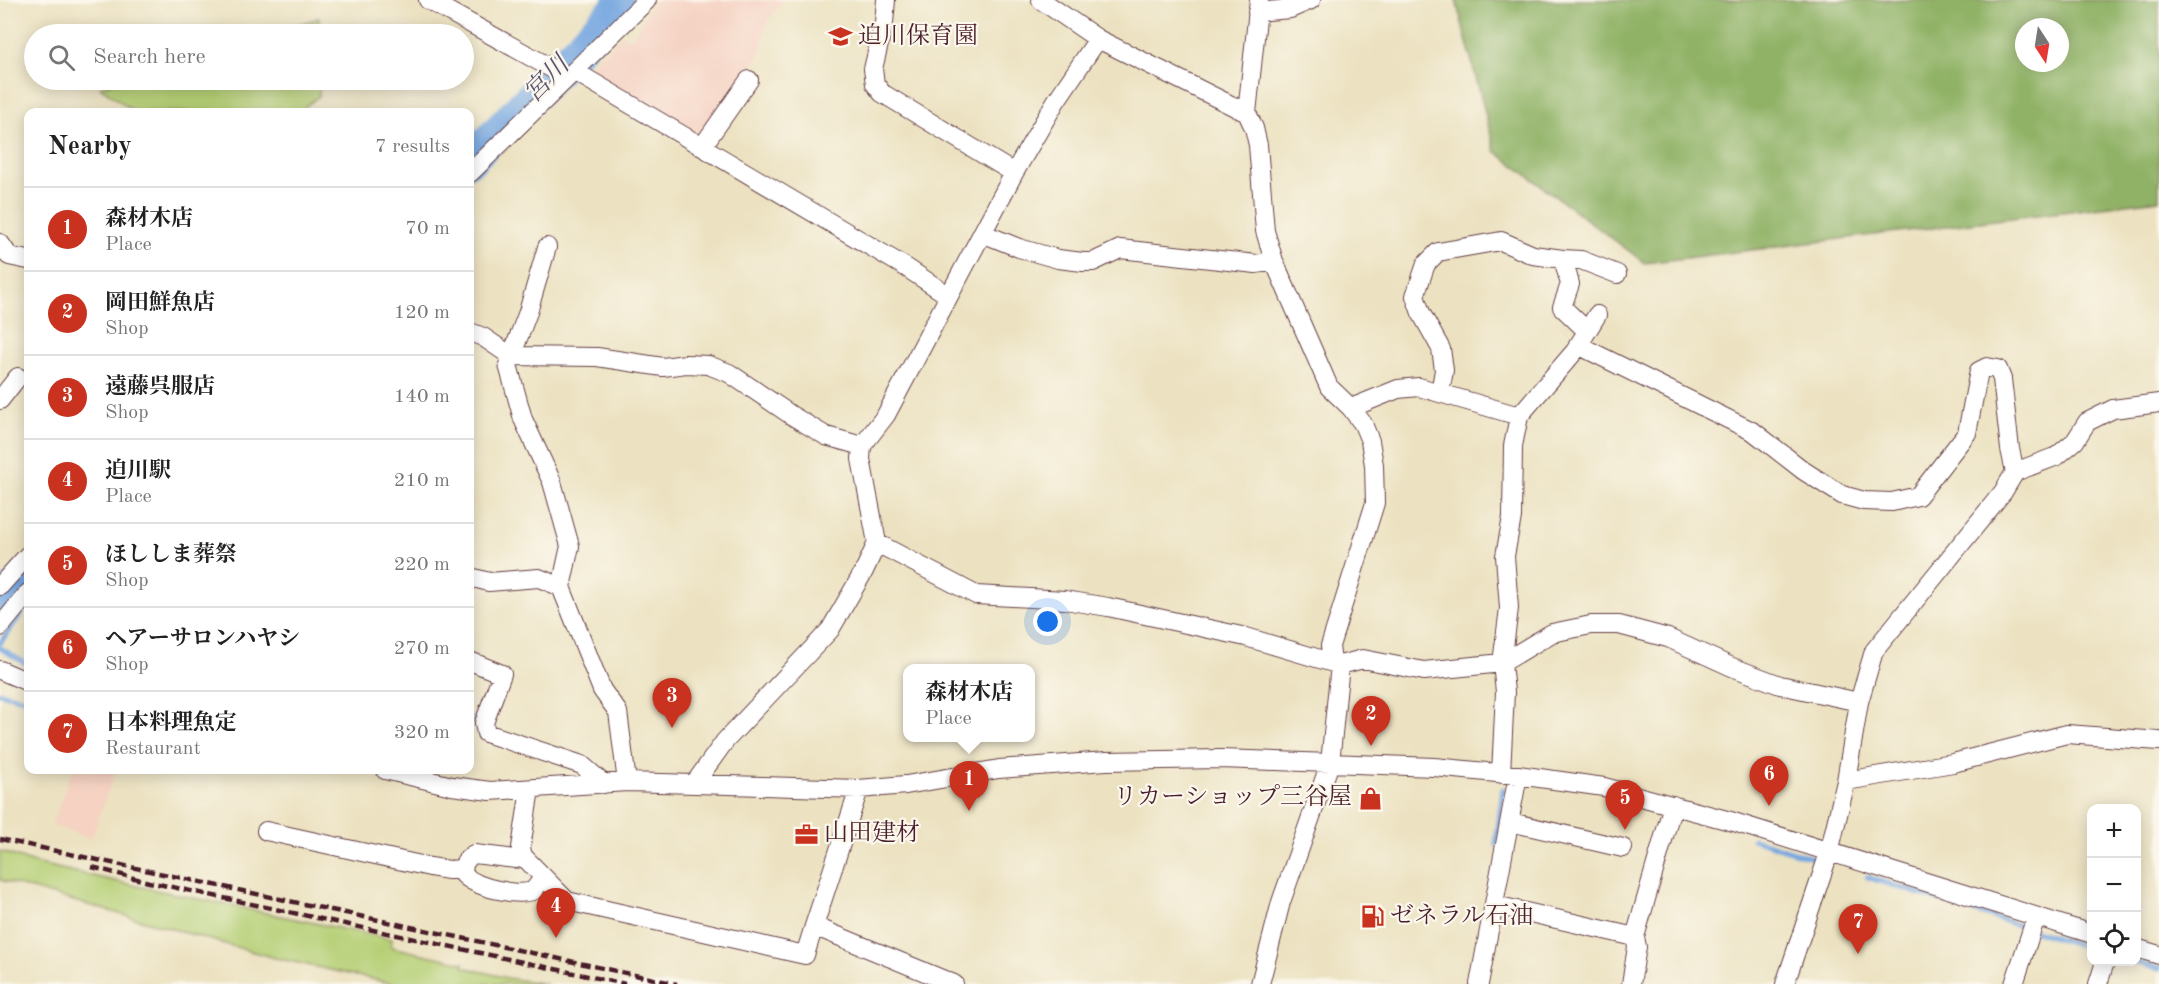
<!DOCTYPE html>
<meta charset="utf-8">
<style>
body{margin:0;font-family:"Old Standard TT","Noto Serif JP",serif;background:#f6f6f6;color:#222}
.controls{position:absolute;right:18px;bottom:18px;display:grid;overflow:hidden;border-radius:12px;box-shadow:0 3px 15px #0003}
.controls button{width:54px;height:54px;display:grid;place-items:center;padding:0;border:0;border-bottom:2px solid #e0e0e0;background:#fff;color:#222;font:30px sans-serif}
.compass{position:absolute;left:2015px;top:18px;width:54px;height:54px;border-radius:50%;background:#fff;box-shadow:0 3px 15px #0003;rotate:168deg}
.you{position:absolute;left:1048px;top:622px;width:21px;height:21px;margin:-15px;border:4px solid #fff;border-radius:50%;background:#1a73e8;box-shadow:0 0 0 9px #1a73e833}
.badge{display:grid;place-items:center;width:39px;height:39px;border-radius:50%;background:#c8321e;color:#fff;font-size:20px;font-weight:700}
.pin{position:absolute;translate:-50% -50px;filter:drop-shadow(0 2px 3px #0008)}
.pin::after{content:'';position:absolute;top:32px;width:21px;height:18px;background:inherit;clip-path:polygon(0 0,100% 0,50% 100%)}
.popup{position:absolute;left:903px;top:664px;width:132px;height:78px;box-sizing:border-box;display:grid;place-content:center;border-radius:12px;background:#fff;filter:drop-shadow(0 2px 4px #0005);font-size:20px;white-space:nowrap;color:#767676}
.popup b{font-size:22px;color:#222}
.popup::after{content:'';position:absolute;left:50%;top:100%;margin-left:-12px;border:12px solid transparent;border-top-color:#fff}
.list{margin:0;padding:0;list-style:none}
h2{display:flex;justify-content:space-between;align-items:center;height:78px;margin:0;padding:0 24px;font-size:26px}
h2 small{font-size:20px;font-weight:400;color:#767676}
.list li{display:grid;grid-template-columns:39px 1fr auto;gap:18px;align-items:center;box-sizing:border-box;height:84px;padding:0 24px;border-top:2px solid #e0e0e0}
.list b{display:block;font-size:22px;white-space:nowrap}
.list p{margin:0;font-size:20px;white-space:nowrap;color:#767676}
.list em{font-size:20px;font-style:normal;color:#767676}
.icon{flex:none;width:33px;height:33px;fill:none;stroke:currentColor;stroke-width:2;stroke-linecap:round;stroke-linejoin:round}
.map{position:relative;flex:none;width:2159px;height:984px;overflow:hidden}
.search{position:absolute;background:#fff;box-shadow:0 3px 15px #0003;left:24px;top:24px;width:450px;height:66px;display:flex;align-items:center;gap:15px;box-sizing:border-box;padding:0 21px;border-radius:33px;color:#767676;font-size:22px}
.panel{position:absolute;background:#fff;box-shadow:0 3px 15px #0003;left:24px;top:108px;width:450px;height:666px;border-radius:12px}
.map>svg:first-child{display:block}
.built{fill:#f5d2c2}
.green{fill:#b5cf75;stroke:#807750;stroke-width:1.5}
.forest{fill:#90b266;stroke:#6d6848;stroke-width:1.5;fill-rule:evenodd}
.lines{fill:none;stroke-linecap:round;stroke-linejoin:round}
.stream{stroke:#75a6e0;stroke-width:5}
.river{stroke:#75a6e0;stroke-width:33}
.street-casing{stroke:#623c42;stroke-width:20}
.street{stroke:#fff;stroke-width:18}
.rail{stroke:#4a1f2b;stroke-width:4.5;stroke-dasharray:9 4.5;stroke-linecap:butt}
.labels{text-anchor:middle;dominant-baseline:central;stroke-width:4.5;stroke-linejoin:round;paint-order:stroke}
.poi-label{font-size:24px;fill:#4a1f2b;stroke:#fbf7ec;text-anchor:start}
.water-label{font-size:26px;font-style:italic;fill:#5b5573;stroke:#fbf7ec}
</style>
<div class="map">
<svg width="2159" height="984" viewBox="0 0 2159 984">
<rect width="100%" height="100%" fill="#fbf7ec"/>
<filter id="ink" filterUnits="userSpaceOnUse"><feTurbulence type="fractalNoise" baseFrequency=".0167" numOctaves="2"/><feDisplacementMap in="SourceGraphic" scale="12" xChannelSelector="R" yChannelSelector="G"/><feConvolveMatrix kernelMatrix="1 2 1 2 8 2 1 2 1" color-interpolation-filters="sRGB"/></filter>
<filter id="wash" filterUnits="userSpaceOnUse"><feTurbulence type="fractalNoise" baseFrequency=".008" numOctaves="4" result="noise"/><feDisplacementMap in="SourceGraphic" scale="24" xChannelSelector="R" yChannelSelector="G"/><feGaussianBlur stdDeviation="1.35" result="paint"/><feColorMatrix in="noise" values="0 0 0 0 0 0 0 0 0 0 0 0 0 0 0 0 0 1.4 0 .05"/><feComposite in="paint" operator="in"/></filter>
<g filter="url(#wash)">
<rect width="100%" height="100%" fill="#ece2c1"/>
<!-- built -->
<path class="built" d="M655,0H783L768,20L759,56L705,132L693,133L590,71L591,65L622,35L631,39Z
M72,770H116L91,839L52,825Z"/>
<!-- green -->
<path class="green" d="M319,18V34H266Z
M122,80H319V96L298,112H135L100,87Z
M0,851L35,863L146,888L392,939L391,947L464,963L463,967L507,978L547,984H394L271,957L0,880Z"/>
<!-- forest -->
<path class="forest" d="M1456,0H2159V200L1645,263L1495,151ZM2024,27H2060V63H2024Z"/>
<g class="lines">
<!-- stream -->
<path class="stream" d="M0,643L22,613
M0,648L28,665
M0,693L28,700
M470,718L480,723
M1753,839L1816,859
M1496,844L1503,789
M1867,877L2092,949
M2134,962L2159,969
M1470,984L1472,974"/>
<!-- river -->
<path class="river" d="M470,160L625,0
M0,606L28,574"/>
</g>
</g>
<g filter="url(#ink)">
<g class="lines">
<defs>
<path id="street" d="M428,0L551,68L566,79
M886,0L884,23L873,69L875,84L882,93L1014,173
M1041,0L1098,39L1247,113L1254,128L1258,145L1265,231L1274,261L1329,387L1351,408L1363,424L1370,441L1374,465L1375,503L1330,646L1332,662
M1257,12L1290,9L1311,0
M574,71L907,268L949,296
M1247,113L1259,0
M702,147L749,80
M470,173L647,0
M982,233L1019,248L1058,259L1083,262H1093L1120,249L1256,264L1274,261
M0,243L9,256L28,260
M547,247L528,312L508,365L523,419L552,482L570,546L561,587L602,690L618,712L627,782
M1563,259L1581,260L1617,274
M470,332L483,337L511,356L597,357L663,367L686,364L708,365L729,373L791,415L826,436L862,446
M1578,345L1754,432L1804,471L1842,495L1864,501L1892,502L1918,496L1967,433L1979,371L1987,367L1998,369L2002,379L2010,449L2015,472
M1440,393L1444,370L1441,349L1421,313L1415,296L1426,264L1438,252L1501,241L1533,255L1563,259L1570,284L1562,307L1587,331
M0,400L18,377
M1351,408L1398,389L1419,387L1519,416
M877,543L976,595L1065,600L1108,607L1246,637L1340,665L1363,659L1424,671L1502,663L1552,633L1591,625H1619L1668,638L1732,667L1780,685L1859,702
M470,577L489,582L539,578L561,587
M0,586L28,555
M0,627L28,593
M470,661L502,674L484,723L486,733L582,765L604,784
M0,670L28,682
M385,770L452,786L490,791L627,782L859,789L906,785L999,769L1106,761L1221,759L1330,763L1434,767L1518,775L1604,787L1734,822L2092,934
M1501,774L1505,692L1502,663L1509,608L1505,556L1512,517L1513,446L1519,416L1575,351L1597,315
M1846,781L1953,763L2067,734L2159,741
M694,784L725,741L830,630L864,571L877,543L861,459L862,446L886,415L1014,173L1056,101L1098,39
M530,789L521,848L523,856L567,901L805,955L814,926
M859,789L814,926L954,984
M1510,822L1623,848
M266,831L430,867L449,870L463,869
M523,856L516,859L474,854C465,859 462,865 464,875C477,888 516,896 533,891L543,878
M1495,905L1635,937
M2136,948L2159,955
M1260,984L1281,902L1330,763L1340,665
M1479,984L1518,775
M1631,984L1637,947L1635,937L1673,805
M1785,984L1829,853L1846,781L1859,702L1874,651L2003,492L2015,472L2057,456L2075,441L2087,422L2113,409L2159,403
M2014,984L2036,917
M2098,984L2105,962"/>
</defs>
<!-- street casing -->
<use href="#street" class="street-casing"/>
<!-- street -->
<use href="#street" class="street"/>
<!-- rail -->
<path class="rail" d="M0,839L677,984
M92,867L149,882L625,984"/>
</g>
</g>
<!-- icons -->
<defs>
<symbol id="school-bare" viewBox="-9 -9 18 18"><path d="M0-5L7-2L0 1L-7-2ZM-4 1L0 2.5L4 1V4Q0 6-4 4Z" fill="#c8321e" stroke="#fbf7ec" stroke-width="2.5" paint-order="stroke"/></symbol>
<symbol id="shop-bare" viewBox="-9 -9 18 18"><path d="M-5-2.5h2.3a2.7 3.5 0 0 1 5.4 0H5L5.5 6h-11ZM-1.5-2.5h3a1.5 2.3 0 0 0-3 0Z" fill="#c8321e" stroke="#fbf7ec" stroke-width="2.5" paint-order="stroke"/></symbol>
<symbol id="office-bare" viewBox="-9 -9 18 18"><path d="M-6-3h4V-5.5h4V-3h4V5H-6ZM-1-4.5V-3h2v-1.5ZM-6 0V1H6V0Z" fill="#c8321e" stroke="#fbf7ec" stroke-width="2.5" paint-order="stroke"/></symbol>
<symbol id="fuel-bare" viewBox="-9 -9 18 18"><path d="M-5.5-6h7V0h2V4h1.3V-2.5L3-4.5l.8-.8L6-3V5H2.5V1h-1V6h-7ZM-4.2-4.7v3.2H.2V-4.7Z" fill="#c8321e" stroke="#fbf7ec" stroke-width="2.5" paint-order="stroke"/></symbol>
</defs>
<g fill-rule="evenodd">
<use href="#school-bare" x="824" y="20" width="33" height="33"/>
<use href="#shop-bare" x="1354" y="782" width="33" height="33"/>
<use href="#office-bare" x="790" y="818" width="33" height="33"/>
<use href="#fuel-bare" x="1356" y="900" width="33" height="33"/>
</g>
<g class="labels">
<!-- poi labels -->
<g class="poi-label">
<text x="858" y="37">迫川保育園</text>
<text x="1352" y="798" text-anchor="end">リカーショップ三谷屋</text>
<text x="824" y="834">山田建材</text>
<text x="1390" y="917">ゼネラル石油</text>
</g>
<!-- water labels -->
<g class="water-label">
<text transform="translate(547 80) rotate(-46)">宮川</text>
</g>
</g>
</svg>
<div class="controls">
<button>+</button>
<button>−</button>
<button><svg class="icon" aria-label="locate" viewBox="0 0 24 24"><circle cx="12" cy="12" r="6"/><path d="M12 2v4M12 18v4M2 12h4M18 12h4"/></svg></button>
</div>
<svg class="compass" viewBox="-18 -18 36 36"><path d="M0-13l5 13h-10z" fill="#e53935"/><path d="M0 13l5-13h-10z" fill="#767676"/></svg>
<div class="you"></div>
<div class="pin badge" style="left:969px;top:811px">1</div>
<div class="popup"><b>森材木店</b>Place</div>
<div class="pin badge" style="left:1371px;top:746px">2</div>
<div class="pin badge" style="left:672px;top:728px">3</div>
<div class="pin badge" style="left:556px;top:938px">4</div>
<div class="pin badge" style="left:1625px;top:830px">5</div>
<div class="pin badge" style="left:1769px;top:806px">6</div>
<div class="pin badge" style="left:1858px;top:954px">7</div>
<div class="search"><svg class="icon" aria-label="search" viewBox="0 0 24 24"><circle cx="10" cy="10" r="6"/><path d="M15 15l6 6"/></svg>Search here</div>
<section class="panel">
<h2>Nearby<small>7 results</small></h2>
<ul class="list">
<li><span class="badge">1</span><div><b>森材木店</b><p>Place</p></div><em>70 m</em></li>
<li><span class="badge">2</span><div><b>岡田鮮魚店</b><p>Shop</p></div><em>120 m</em></li>
<li><span class="badge">3</span><div><b>遠藤呉服店</b><p>Shop</p></div><em>140 m</em></li>
<li><span class="badge">4</span><div><b>迫川駅</b><p>Place</p></div><em>210 m</em></li>
<li><span class="badge">5</span><div><b>ほししま葬祭</b><p>Shop</p></div><em>220 m</em></li>
<li><span class="badge">6</span><div><b>ヘアーサロンハヤシ</b><p>Shop</p></div><em>270 m</em></li>
<li><span class="badge">7</span><div><b>日本料理魚定</b><p>Restaurant</p></div><em>320 m</em></li>
</ul>
</section>
</div>
